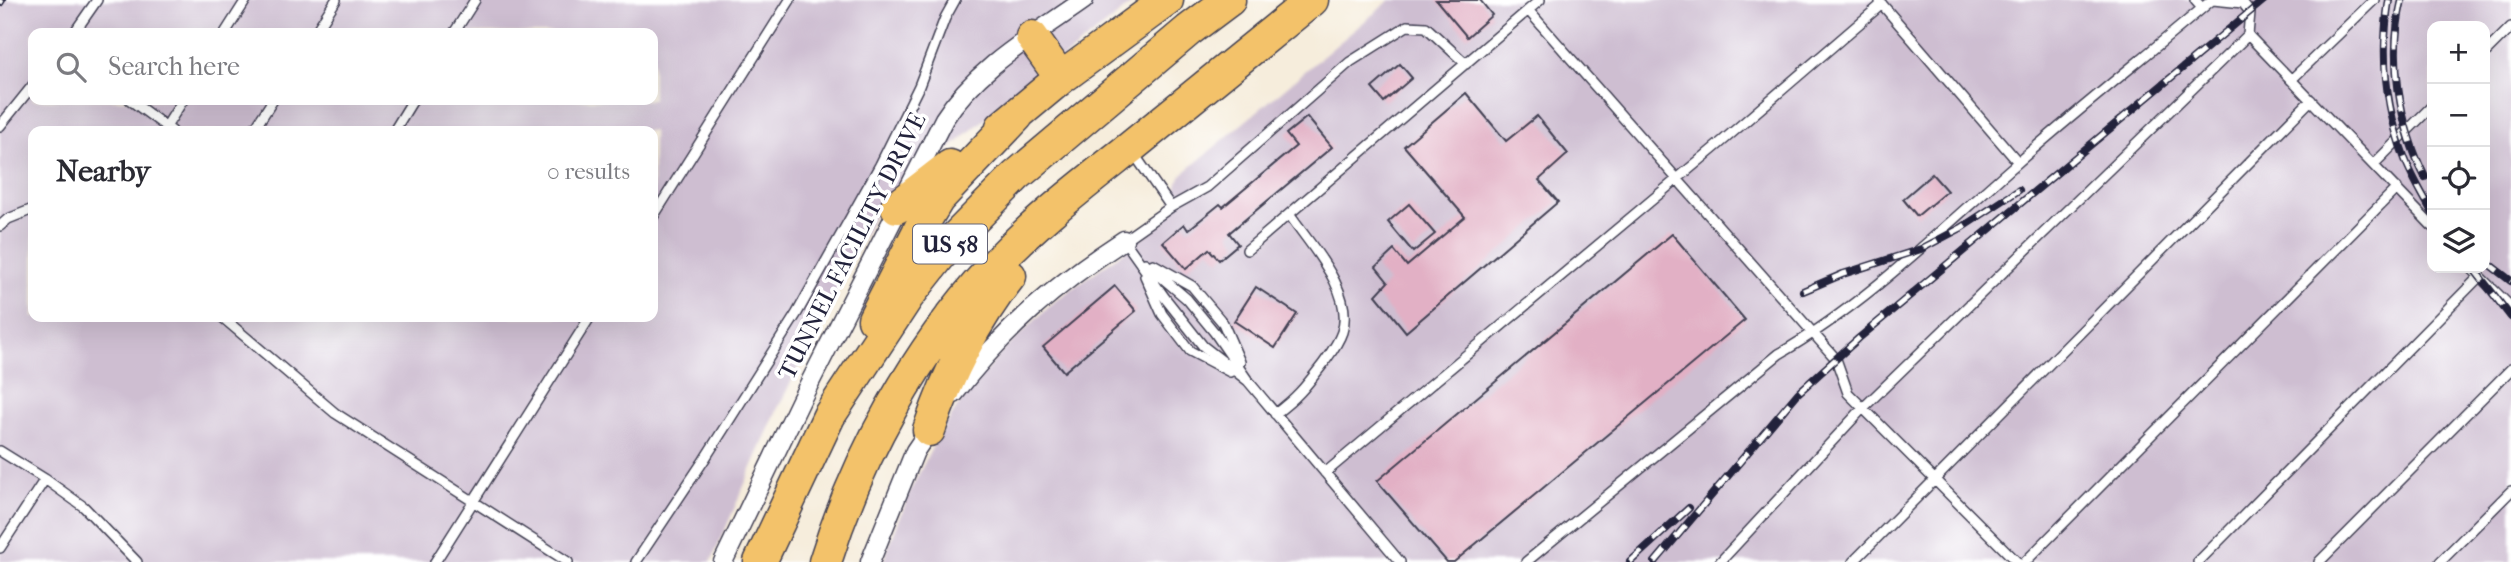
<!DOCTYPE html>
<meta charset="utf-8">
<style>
body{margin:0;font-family:"IM FELL French Canon",serif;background:#f7f7f7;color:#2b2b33}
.controls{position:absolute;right:21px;top:21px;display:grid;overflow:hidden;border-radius:14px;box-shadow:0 7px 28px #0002}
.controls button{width:63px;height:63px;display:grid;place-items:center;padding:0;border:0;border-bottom:2px solid #e1e1e2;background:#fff;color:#2b2b33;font:35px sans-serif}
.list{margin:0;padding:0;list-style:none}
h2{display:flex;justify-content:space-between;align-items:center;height:91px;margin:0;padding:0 28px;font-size:30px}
h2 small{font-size:23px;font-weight:400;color:#7c7c81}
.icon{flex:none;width:38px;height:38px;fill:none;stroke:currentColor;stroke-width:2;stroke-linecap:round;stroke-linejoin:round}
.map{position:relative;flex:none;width:2511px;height:562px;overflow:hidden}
.search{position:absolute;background:#fff;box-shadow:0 7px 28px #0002;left:28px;top:28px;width:630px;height:77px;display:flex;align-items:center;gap:18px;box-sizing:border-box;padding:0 24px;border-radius:14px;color:#7c7c81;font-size:26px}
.panel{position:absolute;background:#fff;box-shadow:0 7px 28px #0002;left:28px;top:126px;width:630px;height:196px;border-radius:14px}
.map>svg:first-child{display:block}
.industrial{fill:#cebed1;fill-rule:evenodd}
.building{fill:#e2b0c5}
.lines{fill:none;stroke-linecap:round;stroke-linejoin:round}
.service-casing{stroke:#424053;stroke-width:12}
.minor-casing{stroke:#424053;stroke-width:21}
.motorway-casing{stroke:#424053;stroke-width:35}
.service{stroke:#fff;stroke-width:9}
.minor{stroke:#fff;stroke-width:18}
.motorway{stroke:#f3c26a;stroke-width:32}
.rail-casing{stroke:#22223b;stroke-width:8}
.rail{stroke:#fff;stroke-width:5;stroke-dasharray:16;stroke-linecap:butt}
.labels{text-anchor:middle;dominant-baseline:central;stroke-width:7;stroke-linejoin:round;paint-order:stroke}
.shield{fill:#fff;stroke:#646476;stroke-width:2}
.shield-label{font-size:23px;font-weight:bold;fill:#22223b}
.street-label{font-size:24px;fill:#22223b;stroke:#fff}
</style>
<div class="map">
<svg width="2511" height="562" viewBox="0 0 2511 562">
<rect width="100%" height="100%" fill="#fff"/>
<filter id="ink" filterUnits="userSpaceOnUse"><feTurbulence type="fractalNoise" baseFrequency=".0143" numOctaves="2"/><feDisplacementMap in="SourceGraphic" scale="14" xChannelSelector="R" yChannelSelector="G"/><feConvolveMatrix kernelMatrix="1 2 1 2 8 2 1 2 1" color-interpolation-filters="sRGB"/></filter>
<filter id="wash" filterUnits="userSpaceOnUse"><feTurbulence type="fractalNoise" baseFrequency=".00686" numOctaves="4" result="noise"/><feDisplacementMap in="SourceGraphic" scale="28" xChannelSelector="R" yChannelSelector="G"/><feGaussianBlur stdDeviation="1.57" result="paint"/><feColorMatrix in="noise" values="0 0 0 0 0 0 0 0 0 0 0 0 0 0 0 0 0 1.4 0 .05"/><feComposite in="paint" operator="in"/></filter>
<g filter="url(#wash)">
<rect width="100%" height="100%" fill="#f6eddc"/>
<!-- industrial -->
<path class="industrial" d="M0,0H1137L975,127L875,214L777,410L711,562H0ZM33,33H653V100H33ZM33,131H653V317H33Z
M1390,0H2511V562H883L911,489L934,444L961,401L1000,354L1055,301L1166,221L1180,176ZM2432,26H2485V268H2432Z"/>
<g id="blocks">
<!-- building -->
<path class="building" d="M1436,0H1480L1492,15L1467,37Z
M1400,64L1412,78L1384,102L1372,88Z
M1466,93L1506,141L1537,116L1568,154L1539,180L1558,202L1406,332L1376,295L1388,282L1376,267L1394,250L1407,266L1465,217L1404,146Z
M1307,117L1332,147L1229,233L1238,244L1219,260L1209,249L1186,269L1163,242L1184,224L1188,230L1220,204L1223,207L1296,146L1286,134Z
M1932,174L1947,191L1917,216L1903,199Z
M1409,204L1435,234L1413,252L1388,222Z
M1672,234L1745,320L1454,562H1447L1377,481Z
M1115,286L1136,311L1064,372L1043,347Z
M1256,287L1297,314L1275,348L1234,321Z"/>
</g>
</g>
<g filter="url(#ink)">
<use href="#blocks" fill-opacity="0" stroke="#424053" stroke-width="2"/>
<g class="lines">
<defs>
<path id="service" d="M2195,0L2202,8
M2213,0L2243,3L2250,12L2248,35L2432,226
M1880,2L2018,162
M1528,10L1836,359L1848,393L2017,562
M74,33L97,0
M225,33L246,0
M315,33L336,0
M454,33L475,0
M2485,53L2511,27
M2291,80L2374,0
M130,100L172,131
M0,126L33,85
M166,127L183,100
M253,131L273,100
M394,131L413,100
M1132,151L1171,207
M2374,164L2432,106
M653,217L790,0
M0,226L8,219L33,209
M1247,250L1540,0
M1145,263L1187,299L1215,333L1248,381L1400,562
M1153,264L1192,286L1223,323L1240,362
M2471,268L2511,307
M1145,276L1162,314L1190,351L1230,372
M222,317L335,413L568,562
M1248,381L1203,346L1165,298L1124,240L1171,207L1207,187L1350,62L1407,26L1426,27L1466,64
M1275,414C1298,397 1306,386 1323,364C1330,354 1338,344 1342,332C1355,292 1310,245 1289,214
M0,451L45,479L84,507L137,562
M1325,473L1719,144L1882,4
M0,548L45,479
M435,562L590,317
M636,562L704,460L797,313L880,165L919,86L945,18L955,0
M1526,562L1779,354C1867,303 1940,230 2016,164C2080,108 2147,55 2212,0
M1720,562L1863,408L2248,35
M1853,562L2311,100
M2025,562L2397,188
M2198,562L2479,277
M2319,562L2511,369
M2440,562L2511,491"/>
<path id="minor" d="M954,394C1005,328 1055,285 1124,240
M723,562L801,400L944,119C977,67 1035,35 1084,0
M870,562L915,451L934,423"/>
<path id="motorway" d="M1032,37L1061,78
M1002,127L1061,78L1167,0
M897,207L950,166
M874,319L921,227L938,199L1017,116
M929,430C948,374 974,322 1010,276
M760,562L829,416L908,296L949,244L1016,176L1189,30L1229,0
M825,562C858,456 916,351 991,269C1033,223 1082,186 1131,147C1191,98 1251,49 1312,0"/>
</defs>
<!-- service casing -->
<use href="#service" class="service-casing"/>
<!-- minor casing -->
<use href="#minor" class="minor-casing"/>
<!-- motorway casing -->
<use href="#motorway" class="motorway-casing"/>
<!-- service -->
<use href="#service" class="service"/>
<!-- minor -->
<use href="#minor" class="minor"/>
<!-- motorway -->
<use href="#motorway" class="motorway"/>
<defs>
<path id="rail" d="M2389,0C2380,55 2385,107 2405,159C2412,177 2423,195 2432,212
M2402,0C2388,57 2399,125 2425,177
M0,3L2,0
M2485,261L2511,281
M2473,268L2511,317
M1803,291L1843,274L1921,249L1961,228L2019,190
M1630,562L1689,508
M1655,562L1798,393L1859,338L2264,0"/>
</defs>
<!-- rail casing -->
<use href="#rail" class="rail-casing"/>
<!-- rail -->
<use href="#rail" class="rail"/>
</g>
</g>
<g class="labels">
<!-- shield labels -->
<rect class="shield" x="913" y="224.5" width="74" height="39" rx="5"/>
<g class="shield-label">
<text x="950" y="244">US 58</text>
</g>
<!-- street labels -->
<g class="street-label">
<text transform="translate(852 246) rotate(-63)">TUNNEL FACILITY DRIVE</text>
</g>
</g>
</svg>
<div class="controls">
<button>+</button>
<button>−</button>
<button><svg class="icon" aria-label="locate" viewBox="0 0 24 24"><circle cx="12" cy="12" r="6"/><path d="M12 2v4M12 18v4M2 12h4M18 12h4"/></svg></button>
<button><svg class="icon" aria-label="layers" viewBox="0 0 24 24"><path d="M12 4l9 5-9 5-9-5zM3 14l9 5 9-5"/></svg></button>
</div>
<div class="search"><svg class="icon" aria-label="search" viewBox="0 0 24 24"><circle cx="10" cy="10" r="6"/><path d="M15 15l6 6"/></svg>Search here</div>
<section class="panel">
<h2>Nearby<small>0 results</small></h2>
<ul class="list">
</ul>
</section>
</div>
